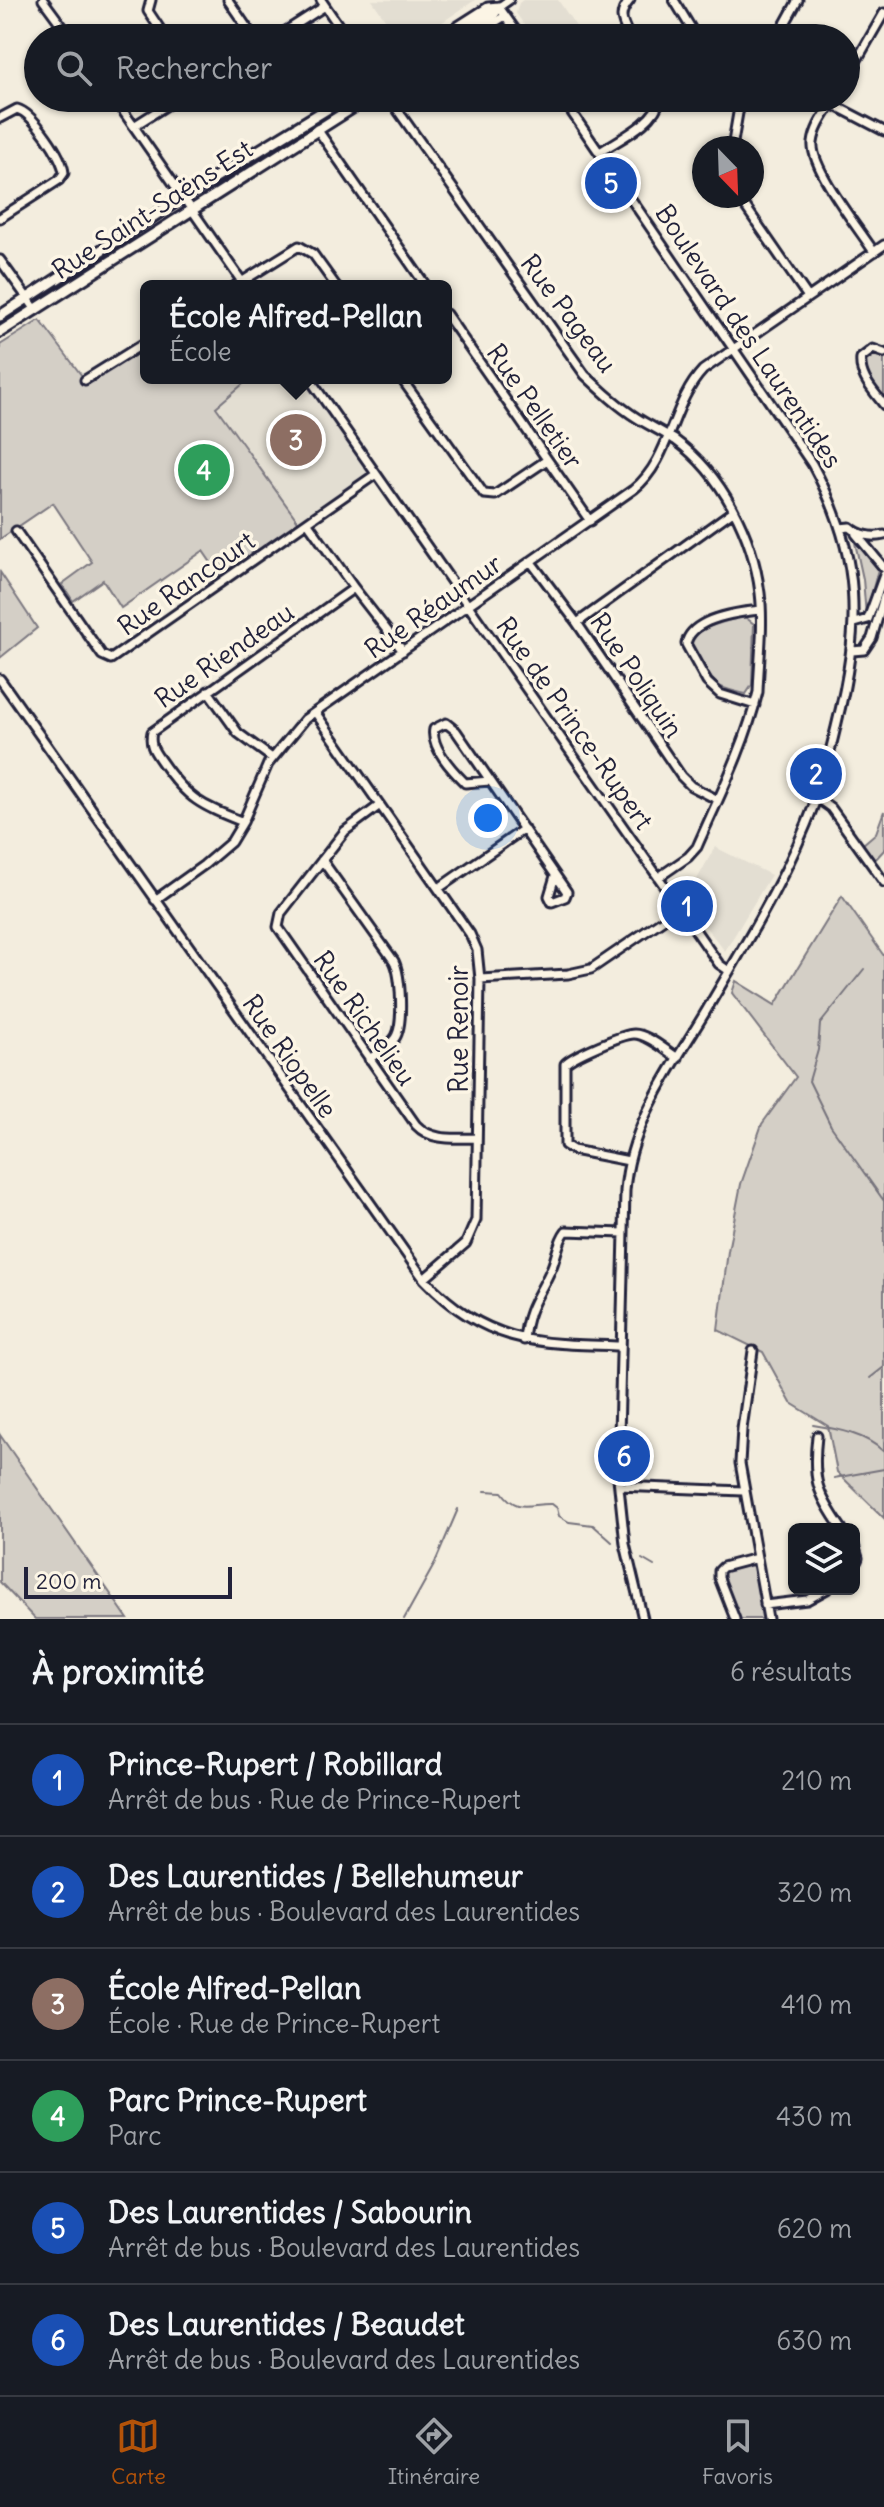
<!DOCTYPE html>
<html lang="fr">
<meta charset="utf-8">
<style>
body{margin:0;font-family:Delius,sans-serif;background:#242831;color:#f1f3f6}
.controls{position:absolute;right:24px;bottom:24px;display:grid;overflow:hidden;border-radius:12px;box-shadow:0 2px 6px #0004}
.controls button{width:72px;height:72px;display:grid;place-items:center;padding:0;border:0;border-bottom:2px solid #363941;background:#171b24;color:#f1f3f6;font:40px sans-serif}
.compass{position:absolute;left:692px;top:136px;width:72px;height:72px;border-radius:50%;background:#171b24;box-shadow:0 2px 6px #0004;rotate:157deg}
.scale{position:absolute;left:24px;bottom:20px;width:208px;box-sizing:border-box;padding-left:8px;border:4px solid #22223b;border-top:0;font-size:22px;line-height:28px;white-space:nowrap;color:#22223b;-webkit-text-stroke:6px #fcf5e5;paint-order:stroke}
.you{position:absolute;left:488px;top:818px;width:28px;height:28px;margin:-20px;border:6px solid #fff;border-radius:50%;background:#1a73e8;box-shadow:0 0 0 12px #1a73e833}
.badge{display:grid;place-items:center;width:52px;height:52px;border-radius:50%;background:#b45309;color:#fff;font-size:26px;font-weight:700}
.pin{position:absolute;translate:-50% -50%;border:4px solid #fff;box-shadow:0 2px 8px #0006}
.popup{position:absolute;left:140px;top:280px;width:312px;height:104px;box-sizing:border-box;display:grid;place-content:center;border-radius:12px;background:#171b24;filter:drop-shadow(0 2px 6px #0005);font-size:26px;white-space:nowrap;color:#9ea1a6}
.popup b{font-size:30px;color:#f1f3f6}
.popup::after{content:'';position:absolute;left:50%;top:100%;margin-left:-16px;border:16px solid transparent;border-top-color:#171b24}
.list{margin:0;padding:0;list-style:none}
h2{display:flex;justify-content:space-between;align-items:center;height:104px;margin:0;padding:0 32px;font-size:34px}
h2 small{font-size:26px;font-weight:400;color:#9ea1a6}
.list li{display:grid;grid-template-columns:52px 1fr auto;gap:24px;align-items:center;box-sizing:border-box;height:112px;padding:0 32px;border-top:2px solid #363941}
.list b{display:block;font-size:30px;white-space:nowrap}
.list p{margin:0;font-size:26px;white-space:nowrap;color:#9ea1a6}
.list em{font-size:26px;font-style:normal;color:#9ea1a6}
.icon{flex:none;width:44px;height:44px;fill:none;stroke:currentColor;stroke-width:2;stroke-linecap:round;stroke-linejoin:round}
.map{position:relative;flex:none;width:884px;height:1619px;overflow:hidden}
.search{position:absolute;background:#171b24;box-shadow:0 2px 6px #0004;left:24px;right:24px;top:24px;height:88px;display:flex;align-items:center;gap:20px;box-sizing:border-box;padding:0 28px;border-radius:44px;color:#9ea1a6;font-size:30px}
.sheet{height:776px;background:#171b24}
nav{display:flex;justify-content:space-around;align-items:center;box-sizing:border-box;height:112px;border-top:2px solid #363941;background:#171b24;font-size:22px;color:#9ea1a6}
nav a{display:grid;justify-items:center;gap:4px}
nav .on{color:#b45309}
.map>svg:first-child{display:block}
.built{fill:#e3ded2}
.green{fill:#d4cfc6;stroke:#7b7880;stroke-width:2}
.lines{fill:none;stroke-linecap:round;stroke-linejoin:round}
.stream{stroke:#75727b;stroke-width:2}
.minor-casing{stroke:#22223b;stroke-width:13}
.major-casing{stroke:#22223b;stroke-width:15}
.minor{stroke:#fcf5e5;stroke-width:7}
.major{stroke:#fcf5e5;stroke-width:9}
.labels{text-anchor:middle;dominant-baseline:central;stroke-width:7;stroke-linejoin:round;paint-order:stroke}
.street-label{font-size:26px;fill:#22223b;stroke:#fcf5e5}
</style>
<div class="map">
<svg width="884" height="1619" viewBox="0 0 884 1619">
<rect width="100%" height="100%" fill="#f3edde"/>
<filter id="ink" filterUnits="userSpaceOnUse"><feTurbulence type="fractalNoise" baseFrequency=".0125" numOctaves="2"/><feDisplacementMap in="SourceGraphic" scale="16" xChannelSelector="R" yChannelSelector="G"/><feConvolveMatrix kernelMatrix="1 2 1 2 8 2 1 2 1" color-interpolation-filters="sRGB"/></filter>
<g filter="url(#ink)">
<!-- built -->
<path class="built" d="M372,0H475L419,38H398Z
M523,0H558L577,28L562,38H533L516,13L519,3Z
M250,378H309L376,474L302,527L215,406Z
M715,847L771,875L725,951L685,901Z"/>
<!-- green -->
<path class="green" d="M40,320L85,380L146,342V378H250L216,407L302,527L223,580L203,551L121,608L103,580L73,601L62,584L92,562L53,503L0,539V345Z
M873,349L884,353V405L863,376L861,358Z
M854,538L878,569L866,616L863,579Z
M0,572L37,628L0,658Z
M745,617L754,624L752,685L746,694C718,687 719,690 702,665C699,661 693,655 691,650C684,629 731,620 745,617Z
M884,811V850L873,862L862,845L876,833Z
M842,896L884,956V1518L837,1472L828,1426L791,1403L763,1352L718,1330L728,1251L741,1184L762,1124L796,1077L732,993L736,981L775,1005Z
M0,1435L128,1619H35L0,1582Z
M757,1558L768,1619H735L719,1578L723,1567Z"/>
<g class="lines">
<!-- stream -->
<path class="stream" d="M864,969L820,1024L818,1050L809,1081L831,1126L884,1201
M870,1378L884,1367
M813,1425C838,1429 866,1434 884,1452
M834,1478L884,1469
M485,1491L502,1492C518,1514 529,1503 552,1504L557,1508L559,1516L569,1522L593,1525L612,1542
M642,1559L654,1566
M404,1619L434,1565L458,1509"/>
<defs>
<path id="minor" d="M43,0L71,38
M151,0L148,11L166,38
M228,0L254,38
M321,0L347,38
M509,0L499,7L521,38
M674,0L691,28L689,38
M275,38L325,6
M470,38L505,16
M630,38C622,22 617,15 630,0
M777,38L798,0
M846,79L884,13
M114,98L245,286
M389,98L585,375C602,391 618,406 637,418C650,426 663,432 675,440C722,474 753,536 760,593C764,625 759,660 758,692C745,746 719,797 697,847L688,857L659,877
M562,98L812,464C863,557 861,626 836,727C830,752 824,778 815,802C788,876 745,944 706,1011C672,1068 630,1123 625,1191L618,1478L625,1544L643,1619
M835,98C827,112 815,126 813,143C810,167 859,229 874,252
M832,104L884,131
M0,118L17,109C33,113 63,157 64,173L59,180L0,218
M134,126L178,98
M317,129L426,286
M732,148L738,113L743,98
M600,152C619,139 656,123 660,98
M741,196L743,203L808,297
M0,260L36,310
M235,286L299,246L313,254L336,286
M446,314L590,521
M884,353L873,349L861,358C859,377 873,390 884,405
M309,378L719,964L729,971
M401,378L484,494L495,495L547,460
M85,380L146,342
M308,523L354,588L403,651
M840,528L850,527C859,535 872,538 884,535
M16,531L102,655L111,659L376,474
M856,534L884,568
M531,562L577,623L681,776L691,786L718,800
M577,623L733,511
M854,623L868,619L884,575
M852,651L864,650L872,638L884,597
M0,679L424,1279C486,1344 537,1344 621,1346
M208,691L238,733L272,758
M755,705L720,694L707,682L686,644C691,618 739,612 761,610
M315,712L470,934L477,950L480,979L476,1220L466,1243L424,1279
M490,781L465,783C453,771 430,747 434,729L446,723L456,731L567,892L565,897L552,902L549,896L555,876
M817,798L831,808L884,882
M380,805L345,831L281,913L278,927L416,1125C432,1142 456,1138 477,1138
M243,822C201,805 188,800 161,761C154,751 149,745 152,732L354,588
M322,860L394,961C401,975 404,1025 395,1038C389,1047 378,1053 369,1059
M439,888L524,829
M155,900L204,865L231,842L243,822L268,764L305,719L634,489C671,459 671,404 703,370L884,245
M480,979L568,974L591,969L680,908
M629,1161L573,1150L565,1145V1064C572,1056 623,1034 634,1034C648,1034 666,1051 678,1058
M524,1340C527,1306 540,1295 552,1267C557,1255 558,1241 566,1231L624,1233
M753,1351L742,1429L740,1463L768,1619
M817,1436C812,1480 817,1493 842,1529
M619,1486L743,1491
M854,1545L858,1558L854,1568
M765,1605L807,1600L827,1589
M735,1619L719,1578V1571L723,1567L757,1558"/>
<path id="major" d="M441,38L488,8L499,7
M457,38L493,15L499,7
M0,316L183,197L345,98
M0,332L368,98"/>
</defs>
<!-- minor casing -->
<use href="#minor" class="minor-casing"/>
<!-- major casing -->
<use href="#major" class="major-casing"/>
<!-- minor -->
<use href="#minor" class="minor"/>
<!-- major -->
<use href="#major" class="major"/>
</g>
</g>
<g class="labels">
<!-- street labels -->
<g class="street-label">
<text transform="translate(152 209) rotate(-33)">Rue Saint-Saëns Est</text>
<text transform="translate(569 313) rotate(53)">Rue Pageau</text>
<text transform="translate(749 336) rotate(56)">Boulevard des Laurentides</text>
<text transform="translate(535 406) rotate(55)">Rue Pelletier</text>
<text transform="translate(186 583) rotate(-35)">Rue Rancourt</text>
<text transform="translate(433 606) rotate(-35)">Rue Réaumur</text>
<text transform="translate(224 655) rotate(-35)">Rue Riendeau</text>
<text transform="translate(637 675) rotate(56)">Rue Poliquin</text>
<text transform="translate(575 723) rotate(55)">Rue de Prince-Rupert</text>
<text transform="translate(365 1018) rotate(55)">Rue Richelieu</text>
<text transform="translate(458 1029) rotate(-90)">Rue Renoir</text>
<text transform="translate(290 1056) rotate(55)">Rue Riopelle</text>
</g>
</g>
</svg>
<div class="controls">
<button><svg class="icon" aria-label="layers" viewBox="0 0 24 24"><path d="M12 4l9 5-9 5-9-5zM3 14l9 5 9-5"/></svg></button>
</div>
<svg class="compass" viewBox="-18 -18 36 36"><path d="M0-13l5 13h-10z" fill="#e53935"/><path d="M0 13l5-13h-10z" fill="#9ea1a6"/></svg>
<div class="scale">200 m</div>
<div class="you"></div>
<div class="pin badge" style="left:687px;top:906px;background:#1a4fb4">1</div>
<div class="pin badge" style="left:816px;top:774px;background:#1a4fb4">2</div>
<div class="pin badge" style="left:296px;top:440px;background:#8d6e63">3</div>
<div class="popup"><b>École Alfred-Pellan</b>École</div>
<div class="pin badge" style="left:204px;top:470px;background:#2e9e5b">4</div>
<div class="pin badge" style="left:611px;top:183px;background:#1a4fb4">5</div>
<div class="pin badge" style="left:624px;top:1456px;background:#1a4fb4">6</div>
<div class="search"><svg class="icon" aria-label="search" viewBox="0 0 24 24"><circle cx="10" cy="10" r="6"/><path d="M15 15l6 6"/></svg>Rechercher</div>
</div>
<section class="sheet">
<h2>À proximité<small>6 résultats</small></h2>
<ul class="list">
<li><span class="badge" style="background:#1a4fb4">1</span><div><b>Prince-Rupert / Robillard</b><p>Arrêt de bus · Rue de Prince-Rupert</p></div><em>210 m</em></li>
<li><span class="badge" style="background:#1a4fb4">2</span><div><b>Des Laurentides / Bellehumeur</b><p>Arrêt de bus · Boulevard des Laurentides</p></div><em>320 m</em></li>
<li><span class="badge" style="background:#8d6e63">3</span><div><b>École Alfred-Pellan</b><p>École · Rue de Prince-Rupert</p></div><em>410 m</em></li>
<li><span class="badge" style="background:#2e9e5b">4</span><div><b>Parc Prince-Rupert</b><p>Parc</p></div><em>430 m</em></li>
<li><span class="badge" style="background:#1a4fb4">5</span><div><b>Des Laurentides / Sabourin</b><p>Arrêt de bus · Boulevard des Laurentides</p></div><em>620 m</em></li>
<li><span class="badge" style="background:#1a4fb4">6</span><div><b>Des Laurentides / Beaudet</b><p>Arrêt de bus · Boulevard des Laurentides</p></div><em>630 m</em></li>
</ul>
</section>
<nav>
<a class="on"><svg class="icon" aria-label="map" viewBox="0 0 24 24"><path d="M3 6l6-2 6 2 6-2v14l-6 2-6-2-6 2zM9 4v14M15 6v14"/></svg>Carte</a>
<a><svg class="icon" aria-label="directions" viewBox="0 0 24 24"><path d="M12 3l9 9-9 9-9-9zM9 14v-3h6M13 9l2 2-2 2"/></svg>Itinéraire</a>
<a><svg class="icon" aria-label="saved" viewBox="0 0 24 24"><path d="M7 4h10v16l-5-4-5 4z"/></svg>Favoris</a>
</nav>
